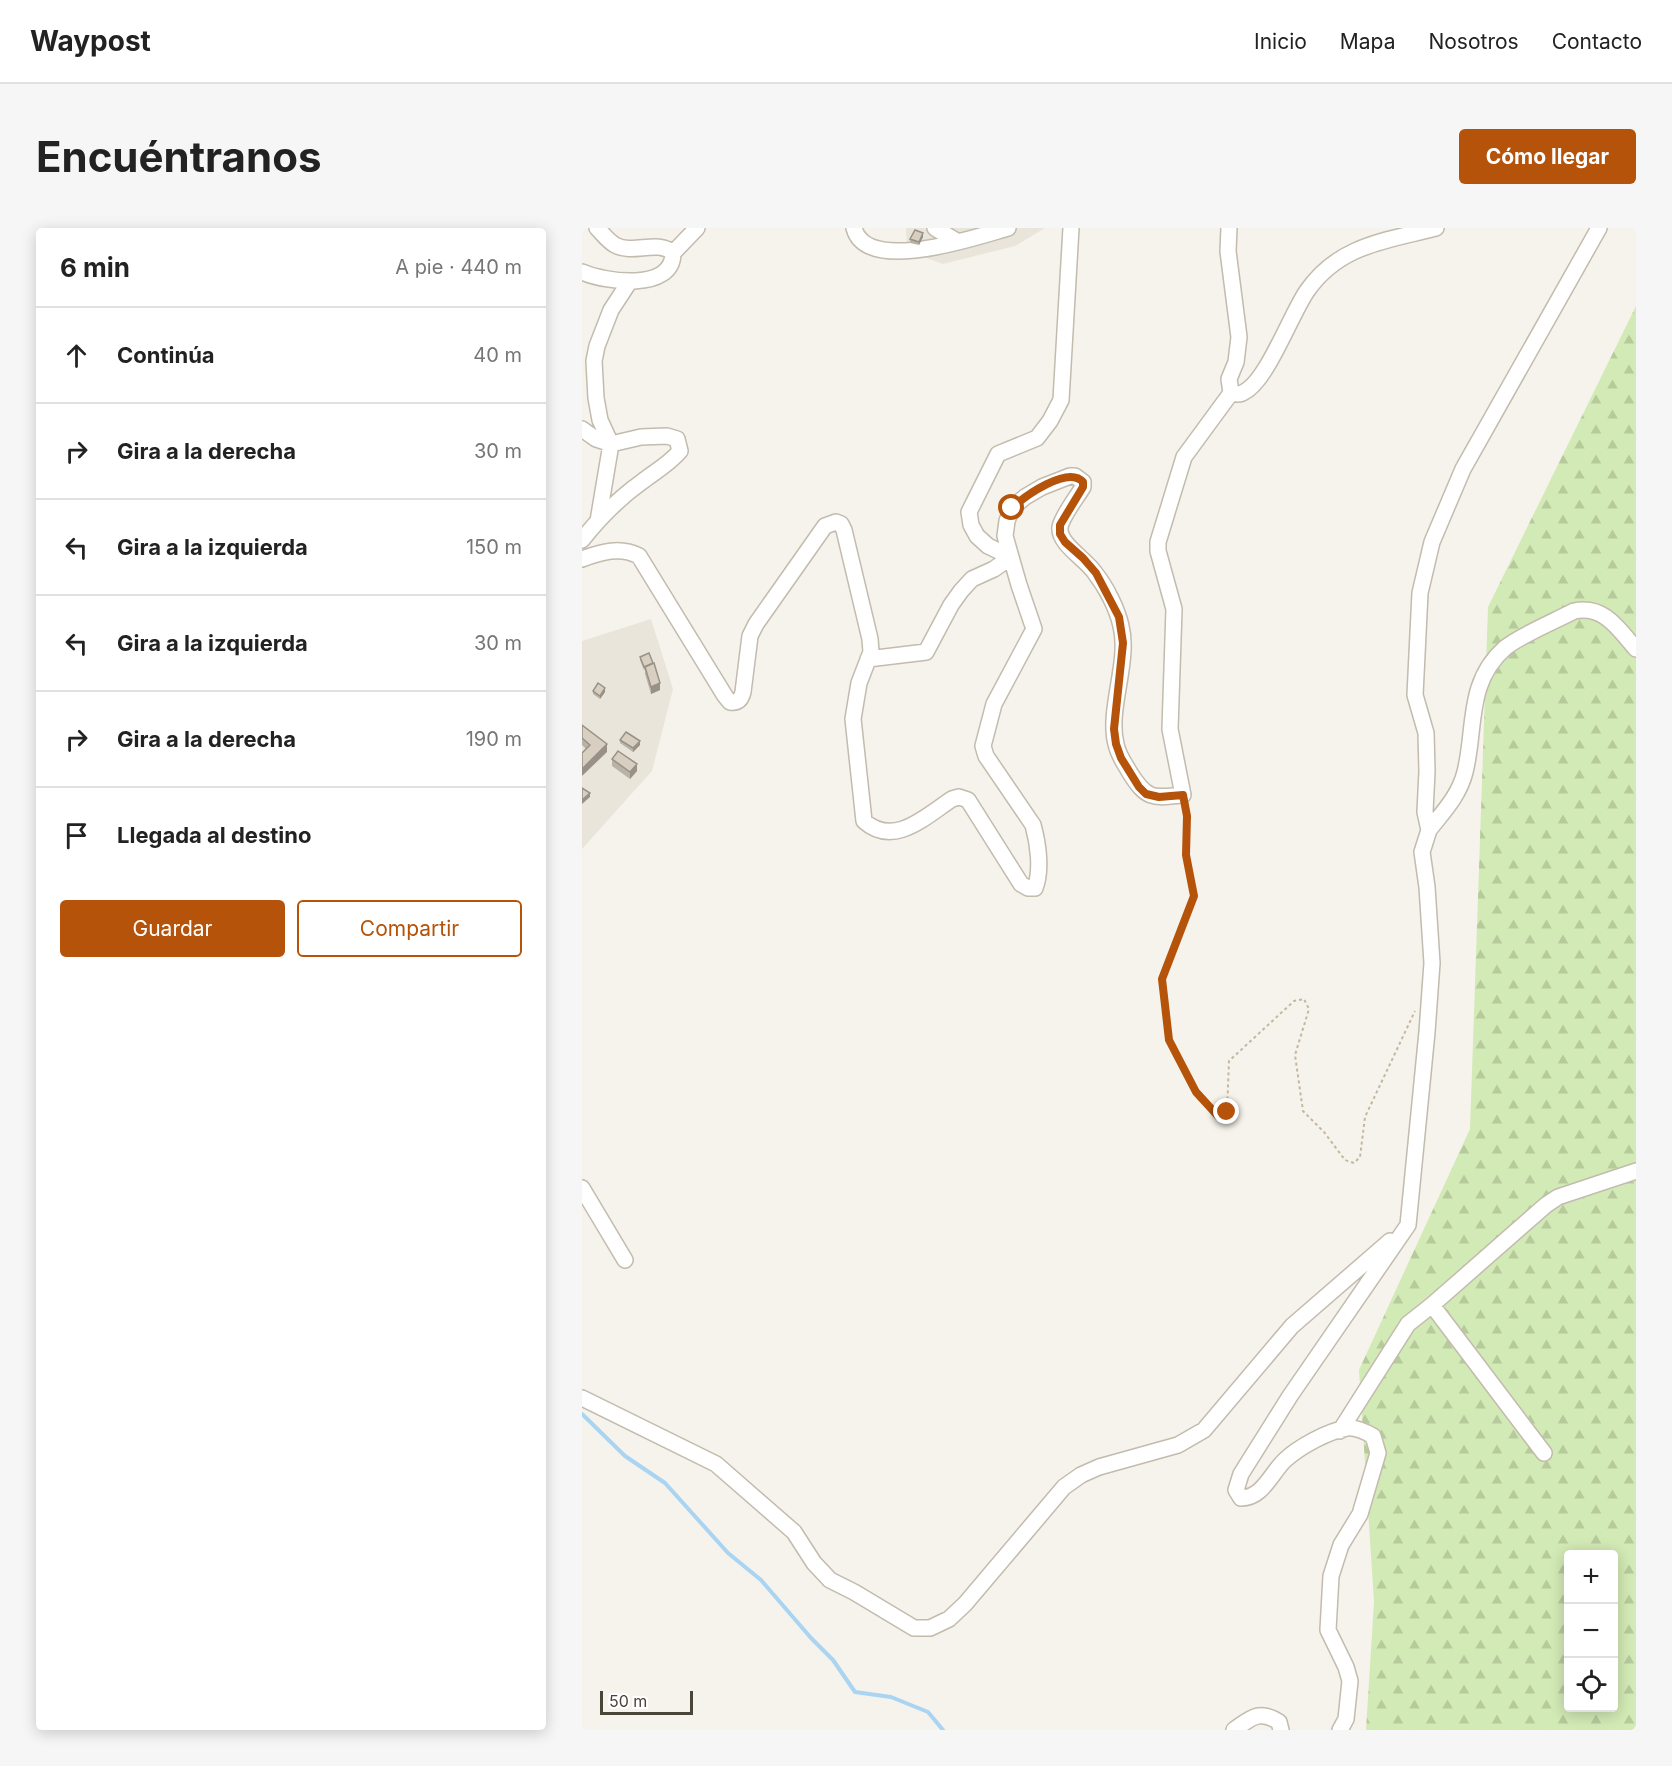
<!DOCTYPE html>
<html lang="es">
<meta charset="utf-8">
<style>
body{margin:0;font-family:Inter,sans-serif;background:#f6f6f6;color:#222}
.controls{position:absolute;right:18px;bottom:18px;display:grid;overflow:hidden;border-radius:6px;box-shadow:0 3px 15px #0003}
.controls button{width:54px;height:54px;display:grid;place-items:center;padding:0;border:0;border-bottom:2px solid #e0e0e0;background:#fff;color:#222;font:30px sans-serif}
.scale{position:absolute;left:18px;bottom:15px;width:93px;box-sizing:border-box;padding-left:6px;border:3px solid #4b4439;border-top:0;font-size:16px;line-height:21px;white-space:nowrap;color:#4b4439;-webkit-text-stroke:4px #fff;paint-order:stroke}
.stop{position:absolute;width:18px;height:18px;margin:-14px;border:4px solid #b45309;border-radius:50%;background:#fff}
.stop.end{background:#b45309;border-color:#fff;box-shadow:0 2px 6px #0008}
.list{margin:0;padding:0;list-style:none}
h2{display:flex;justify-content:space-between;align-items:center;height:78px;margin:0;padding:0 24px;font-size:26px}
h2 small{font-size:20px;font-weight:400;color:#767676}
.list li{display:grid;grid-template-columns:39px 1fr auto;gap:18px;align-items:center;box-sizing:border-box;height:96px;padding:0 24px;border-top:2px solid #e0e0e0}
.list b{display:block;font-size:22px;white-space:nowrap}
.list em{font-size:20px;font-style:normal;color:#767676}
.actions{display:flex;gap:12px;padding:18px 24px}
.actions a{flex:1;padding:14px 0;border:2px solid #b45309;border-radius:6px;text-align:center;font-size:21px;color:#b45309}
.actions .main{background:#b45309;color:#fff}
.icon{flex:none;width:33px;height:33px;fill:none;stroke:currentColor;stroke-width:2;stroke-linecap:round;stroke-linejoin:round}
.map{position:relative;flex:none;width:1054px;height:1502px;overflow:hidden;border-radius:6px}
header{display:flex;align-items:center;gap:36px;box-sizing:border-box;height:84px;padding:0 30px;background:#fff;border-bottom:2px solid #e0e0e0}
header strong{font-size:28px}
nav{display:flex;gap:33px;margin-inline-start:auto;font-size:21px}
.intro{display:flex;align-items:center;justify-content:space-between;box-sizing:border-box;height:144px;padding:0 36px}
h1{margin:0;font-size:42px}
.button{padding:15px 27px;border-radius:6px;background:#b45309;color:#fff;font-size:21px;font-weight:700}
main{display:flex;gap:36px;padding:0 36px}
aside{flex:1;background:#fff;border-radius:6px;box-shadow:0 3px 15px #0003}
.map>svg:first-child{display:block}
.residential{fill:#eae5da}
.forest{fill:url(#forest-firs);fill-rule:evenodd}
.lines{fill:none;stroke-linecap:round;stroke-linejoin:round}
.stream{stroke:#a9d4f2;stroke-width:4}
.minor-casing{stroke:#c2bbae;stroke-width:18}
.path{stroke:#c4b79f;stroke-width:2;stroke-dasharray:3 3;stroke-linecap:butt}
.minor{stroke:#fff;stroke-width:15}
.wall{fill:#bab2a6}
.shaded-wall{fill:#979187}
.building{fill:#d8cfc1;stroke:#979187;stroke-width:1.5}
.route{stroke:#b45309;stroke-width:8}
</style>
<header>
<strong>Waypost</strong>
<nav><a>Inicio</a><a>Mapa</a><a>Nosotros</a><a>Contacto</a></nav>
</header>
<div class="intro"><h1>Encuéntranos</h1><a class="button">Cómo llegar</a></div>
<main>
<aside>
<h2>6 min<small>A pie · 440 m</small></h2>
<ul class="list">
<li><svg class="icon" aria-label="ahead" viewBox="0 0 24 24"><path d="M12 20V5M6 11l6-6 6 6"/></svg><div><b>Continúa</b></div><em>40 m</em></li>
<li><svg class="icon" aria-label="right" viewBox="0 0 24 24"><path d="M7 20v-9h11M14 6l5 5-5 5"/></svg><div><b>Gira a la derecha</b></div><em>30 m</em></li>
<li><svg class="icon" aria-label="left" viewBox="0 0 24 24"><path d="M17 20v-9H6M10 6l-5 5 5 5"/></svg><div><b>Gira a la izquierda</b></div><em>150 m</em></li>
<li><svg class="icon" aria-label="left" viewBox="0 0 24 24"><path d="M17 20v-9H6M10 6l-5 5 5 5"/></svg><div><b>Gira a la izquierda</b></div><em>30 m</em></li>
<li><svg class="icon" aria-label="right" viewBox="0 0 24 24"><path d="M7 20v-9h11M14 6l5 5-5 5"/></svg><div><b>Gira a la derecha</b></div><em>190 m</em></li>
<li><svg class="icon" aria-label="arrive" viewBox="0 0 24 24"><path d="M6 21V4h12l-3 4 3 4H6"/></svg><div><b>Llegada al destino</b></div></li>
</ul>
<div class="actions"><a class="main">Guardar</a><a>Compartir</a></div>
</aside>
<div class="map">
<svg width="1054" height="1502" viewBox="0 0 1054 1502">
<defs>
<pattern id="forest-firs" width="22" height="20" patternUnits="userSpaceOnUse" patternTransform="scale(1.5)"><rect width="22" height="20" fill="#d2eab5"/><path d="M5 1l3.5 6h-7zM16 11l3.5 6h-7z" fill="#b6ca9c"/></pattern>
</defs>
<rect width="100%" height="100%" fill="#f6f3ec"/>
<!-- residential -->
<path class="residential" d="M324,0H463L433,18L361,36L325,23Z
M69,391L91,461L70,543L0,621V413Z"/>
<!-- forest -->
<path class="forest" d="M1054,78V1502H784L792,1374L777,1142L888,901L906,379ZM987,1326H1032V1480H987Z"/>
<g class="lines">
<!-- stream -->
<path class="stream" d="M0,1186L43,1228L83,1255L146,1325L179,1352L229,1410L251,1432L273,1464L309,1469L346,1484L361,1502"/>
<defs>
<path id="minor" d="M272,0C284,47 394,9 426,0
M353,0L376,14
M647,0L646,23L657,109L654,134L647,151L649,165
M91,25L115,0
M0,44C23,54 91,64 91,25C76,11 51,27 33,17C26,13 21,6 15,0
M649,165C654,166 658,167 662,164C685,153 709,86 725,63C757,17 803,13 854,0
M0,201L14,211L29,216L59,209L85,208L95,211L98,223C87,236 74,243 61,253C37,270 18,289 0,312
M16,293L29,216L18,192L14,170L12,133L15,118L29,82L48,53
M0,331C19,324 38,318 57,328L143,468L148,474C156,475 159,472 161,464L168,408L174,396L243,298L254,294L259,296L262,302L288,411L289,424L277,455L271,491L282,593C312,620 344,588 370,571L377,569L386,572L439,656L446,660H453C460,642 456,615 451,597L404,528L401,518L412,476L452,401L437,357L423,308L425,293L430,280L443,269L460,259L488,248H493L501,254V259C495,269 480,288 478,299C476,316 504,331 513,345C524,359 535,380 539,398C548,434 525,482 534,516C536,527 543,536 548,545C565,572 571,570 601,567L588,501L592,381L576,323V314L602,229L649,165
M286,431L344,424L369,377L379,363L390,351L412,341L429,329L406,318L395,308L389,297L387,284L416,226L455,210L468,193L479,172L489,0
M847,602C861,584 877,568 883,544C894,500 884,454 923,420C937,408 973,393 992,383C1022,377 1036,400 1054,421
M0,960L43,1032
M850,1077L962,1225
M0,1170L134,1236L212,1304L232,1335L248,1352L272,1364L332,1400H348L367,1391L383,1376L482,1259L499,1247L517,1239L596,1217L622,1202L710,1098L808,1013
M758,1203L826,1096L850,1077L964,977L976,969L1054,943
M652,1502C669,1490 677,1481 697,1494L699,1502
M758,1502L764,1491L768,1453L764,1439L746,1402L749,1348L759,1317L778,1286L796,1225L791,1208C784,1204 774,1199 765,1200C746,1203 717,1219 703,1232C689,1245 681,1270 659,1270L654,1262L659,1246L708,1168L826,997L845,804L850,735L845,659L840,624L847,602L843,584L845,543L844,505L833,467L838,365L850,314L881,241L1017,0"/>
</defs>
<!-- minor casing -->
<use href="#minor" class="minor-casing"/>
<!-- path -->
<path class="path" d="M603,579L605,588L604,627L612,668L580,751L587,812L614,864L636,888L645,884L647,833L712,773L722,771L727,781L713,827L721,883L742,904L763,932L772,935L778,929L783,889L833,783"/>
<!-- minor -->
<use href="#minor" class="minor"/>
</g>
<!-- wall -->
<path class="wall" d="M341,9L337,17L328,15V11Z
M58,429L78,462L69,466L63,446V442H62L58,432Z
M11,463L23,464L18,471L11,466Z
M0,497L25,524L4,521L0,517Z
M38,512L58,517L51,524L38,515Z
M30,531L55,543L48,551L30,538Z"/>
<!-- shaded-wall -->
<path class="shaded-wall" d="M341,5V9L337,17V14Z
M78,455V462L69,466V459Z
M23,460V464L18,471V468Z
M58,513V517L51,524V520Z
M25,516V524L0,548V541Z
M55,536V543L48,551V544Z
M8,565V569L0,576V572Z"/>
<!-- building -->
<path class="building" d="M333,2L341,5L337,14L328,11Z
M67,425L71,435L62,439L58,429Z
M72,435L78,455L69,459L63,439Z
M16,455L23,460L18,468L11,463Z
M0,497L25,516L0,541V525L8,517L0,510Z
M44,504L58,513L51,520L38,512Z
M36,523L55,536L48,544L30,531Z
M0,560L8,565L0,572Z"/>
<g class="lines">
<!-- route -->
<path class="route" d="M430,280C443,268 486,237 501,254V259L478,297V306L483,314L501,330L514,345L537,389L541,415L532,501L534,516L539,530L557,559L564,566L577,569L601,567L605,588L604,627L612,668L580,751L587,812L614,864L636,888L645,884"/>
</g>
</svg>
<div class="controls">
<button>+</button>
<button>−</button>
<button><svg class="icon" aria-label="locate" viewBox="0 0 24 24"><circle cx="12" cy="12" r="6"/><path d="M12 2v4M12 18v4M2 12h4M18 12h4"/></svg></button>
</div>
<div class="scale">50 m</div>
<div class="stop" style="left:430px;top:280px"></div>
<div class="stop end" style="left:645px;top:884px"></div>
</div>
</main>
